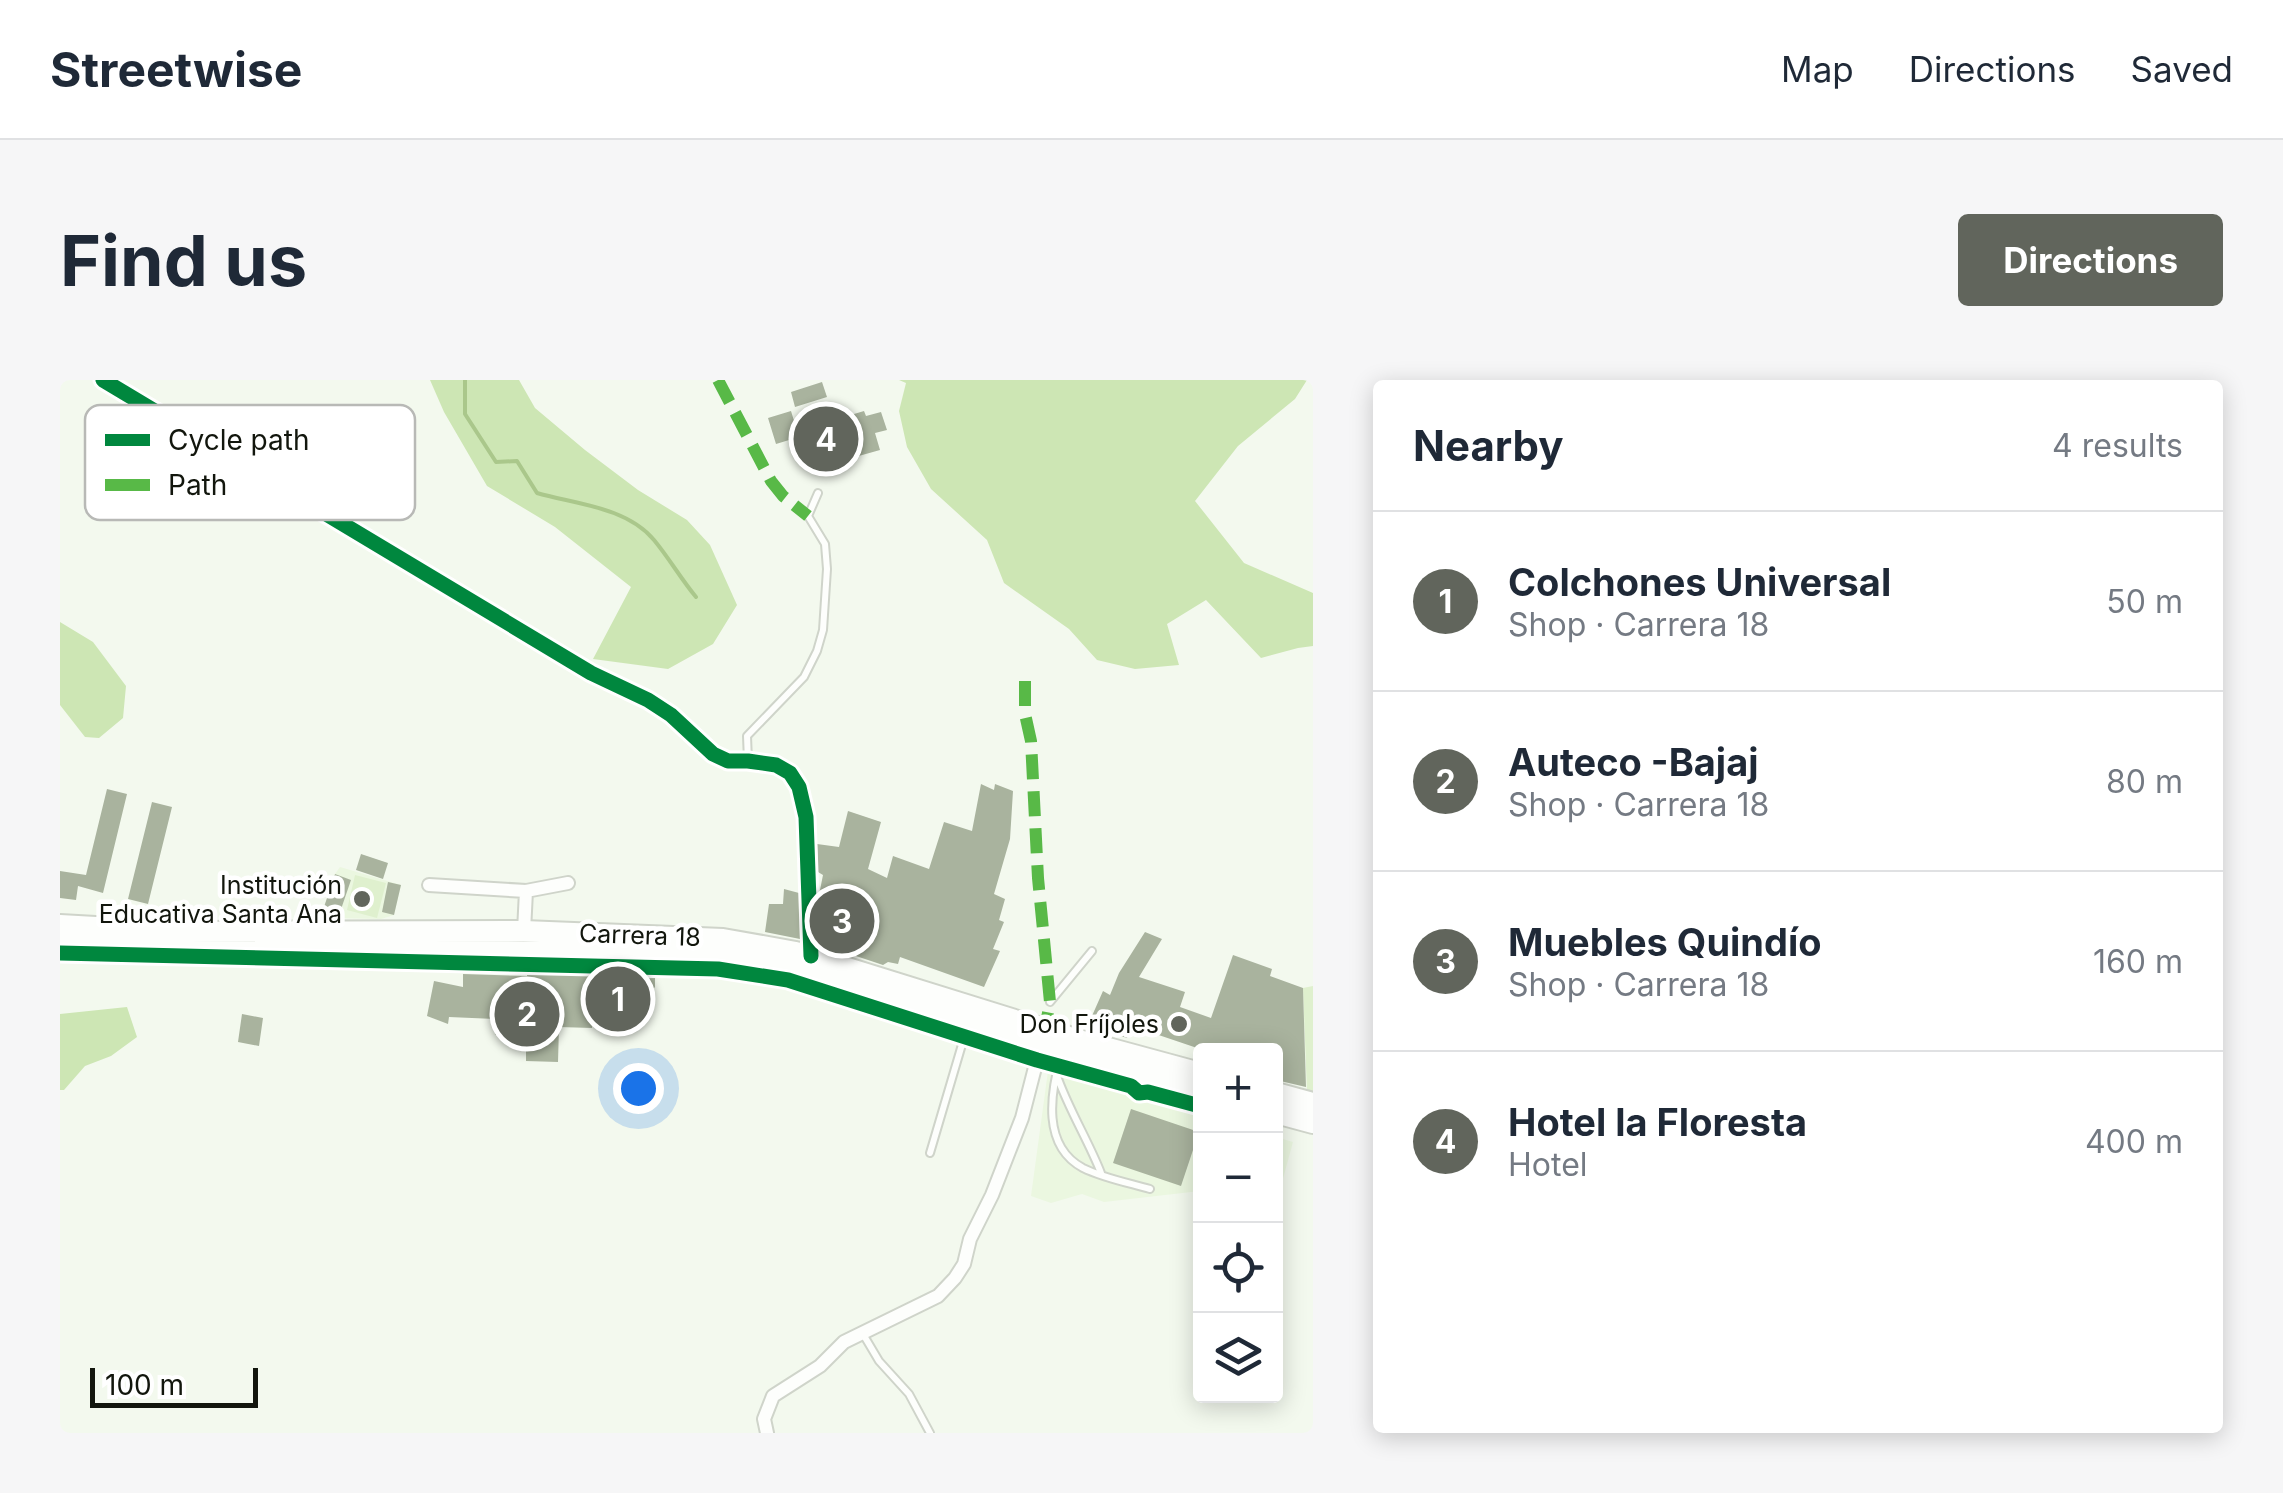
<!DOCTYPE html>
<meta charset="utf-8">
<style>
body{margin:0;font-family:Inter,sans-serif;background:#f6f6f7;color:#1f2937}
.controls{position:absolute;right:30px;bottom:30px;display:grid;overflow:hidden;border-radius:10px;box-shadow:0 5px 25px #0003}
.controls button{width:90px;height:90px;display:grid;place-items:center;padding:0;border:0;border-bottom:2px solid #e0e1e3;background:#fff;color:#1f2937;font:50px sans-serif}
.scale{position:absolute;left:30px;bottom:25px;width:168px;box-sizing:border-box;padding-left:10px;border:5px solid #12160d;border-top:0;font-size:28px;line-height:35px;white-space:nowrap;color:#12160d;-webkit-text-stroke:8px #fff;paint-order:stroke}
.you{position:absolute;left:578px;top:708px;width:35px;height:35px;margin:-25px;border:8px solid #fff;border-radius:50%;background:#1a73e8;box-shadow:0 0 0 15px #1a73e833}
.badge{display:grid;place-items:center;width:65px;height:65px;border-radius:50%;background:#61655c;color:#fff;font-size:32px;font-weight:700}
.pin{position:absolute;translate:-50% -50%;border:5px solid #fff;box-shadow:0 2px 10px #0006}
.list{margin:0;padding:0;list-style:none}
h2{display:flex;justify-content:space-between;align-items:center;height:130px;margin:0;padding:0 40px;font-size:42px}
h2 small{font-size:32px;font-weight:400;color:#747a83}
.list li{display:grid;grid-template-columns:65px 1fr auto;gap:30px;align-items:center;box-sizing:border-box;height:180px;padding:0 40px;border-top:2px solid #e0e1e3}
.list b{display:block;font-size:38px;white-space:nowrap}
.list p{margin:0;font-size:32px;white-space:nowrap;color:#747a83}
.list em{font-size:32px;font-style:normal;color:#747a83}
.icon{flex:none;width:55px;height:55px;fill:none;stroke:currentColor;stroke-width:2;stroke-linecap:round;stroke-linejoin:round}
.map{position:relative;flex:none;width:1253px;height:1053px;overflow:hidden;border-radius:10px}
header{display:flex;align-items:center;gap:60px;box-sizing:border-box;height:140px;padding:0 50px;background:#fff;border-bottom:2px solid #e0e1e3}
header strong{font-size:48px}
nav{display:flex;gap:55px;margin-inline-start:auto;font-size:35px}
.intro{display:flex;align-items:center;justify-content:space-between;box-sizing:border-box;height:240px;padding:0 60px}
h1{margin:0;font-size:70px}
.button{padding:25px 45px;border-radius:10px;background:#61655c;color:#fff;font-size:35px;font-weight:700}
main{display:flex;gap:60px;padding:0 60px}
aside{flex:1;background:#fff;border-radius:10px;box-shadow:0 5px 25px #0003}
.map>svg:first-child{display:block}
.built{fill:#ebf7e0}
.green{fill:#dff0ce}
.forest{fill:#cde6b4}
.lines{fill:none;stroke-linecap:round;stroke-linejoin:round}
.stream{stroke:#aac78b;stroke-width:4}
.building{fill:#a9b39e}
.lane-casing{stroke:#cfd4ca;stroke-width:10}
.street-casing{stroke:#cfd4ca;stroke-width:16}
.primary-casing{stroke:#cfd4ca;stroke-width:24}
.lane{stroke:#fdfefc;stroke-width:6}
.street{stroke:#fdfefc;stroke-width:12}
.primary{stroke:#fdfefc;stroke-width:20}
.quiet{stroke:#58b947;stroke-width:12;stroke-dasharray:25 12;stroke-linecap:butt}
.cycleway-casing{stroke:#fff;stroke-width:21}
.cycleway{stroke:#00873e;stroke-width:15}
.poi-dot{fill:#61655c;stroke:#fff;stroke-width:4}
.labels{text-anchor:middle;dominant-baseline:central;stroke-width:9;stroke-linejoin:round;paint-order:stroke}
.poi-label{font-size:25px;fill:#12160d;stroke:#fff;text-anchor:end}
.street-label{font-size:25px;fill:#12160d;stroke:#fff}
.key{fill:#fff;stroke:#b8b9b6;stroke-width:2.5}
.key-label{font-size:28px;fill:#12160d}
</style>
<header>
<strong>Streetwise</strong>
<nav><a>Map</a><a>Directions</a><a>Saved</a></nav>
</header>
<div class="intro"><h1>Find us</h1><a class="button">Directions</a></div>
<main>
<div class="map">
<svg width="1253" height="1053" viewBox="0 0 1253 1053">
<rect width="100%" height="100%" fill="#f3f9ee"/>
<!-- built -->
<path class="built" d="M280,487L341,505L334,535L321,539L278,538L262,533L275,494Z
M988,691L1140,736V811L1044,822L1022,814L991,823L971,816Z
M1216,757L1233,762L1218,817H1216Z"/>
<!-- green -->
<path class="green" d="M295,495L326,503L317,538L287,530Z
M1253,606V714L1247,712L1243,608Z"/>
<!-- forest -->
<path class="forest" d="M370,0H459L475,28L525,70L578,110L627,140L650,165L677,225L653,264L608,289L533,279L571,207L495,147L427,106L384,32Z
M839,0H1247L1235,19L1178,66L1135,121L1184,183L1253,213V266L1238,268L1201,278L1146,220L1107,244L1119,285L1075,289L1037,280L1009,249L944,203L927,160L871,109L847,67L839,31L846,3Z
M0,242L33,262L66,306L63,338L39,358L25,357L0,325Z
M67,627L77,657L51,676L25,686L4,710H0V634Z"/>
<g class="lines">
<!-- stream -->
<path class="stream" d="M405,0V34L436,82L457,81L477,113C515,124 567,127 594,160C609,178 621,199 636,217"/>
</g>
<!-- building -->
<path class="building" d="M762,2L767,17L735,27L731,12Z
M731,31L739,57L716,64L708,38Z
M804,31L806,36L821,32L827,50L815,53L820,70L788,79L783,65L749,75L741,50Z
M921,404L934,410L935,404L953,411L950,459L934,514L945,519L939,540L944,542L933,569L940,571L924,607L840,577L838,584L828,582L823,585L793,575L760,555V546L767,519L759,515L763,495L758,492L757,464L779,467L788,431L821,442L808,489L827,498L833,476L869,489L884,442L912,451Z
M47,409L67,414L43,513L18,506L16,520L0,518V491L26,495Z
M92,422L112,427L88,524L68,519Z
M301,474L328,483L323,499L296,490Z
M275,494L291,500L278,538L262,533Z
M328,502L341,505L334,535L322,532Z
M724,509L739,513L740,559L705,552L709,524H723Z
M1085,552L1102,559L1079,597L1125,612L1120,627L1151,638L1173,575L1212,589L1210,596L1243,608L1246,707L1216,700V670H1143L1072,646L1067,658L1028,645L1043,611L1050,615L1059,593Z
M467,587L533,589V600L595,598V607L572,632L532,631V648L499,647L498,682L466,681V656L435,655V639L389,637L388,644L367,636L374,601L403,607V594L467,596Z
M182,634L203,638L199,666L178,662Z
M1071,729L1139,752L1121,806L1053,783Z"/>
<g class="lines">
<defs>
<path id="lane" d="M688,381L687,356L744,297L757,271L763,250L767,189L765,164L748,136L758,113
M990,622L1032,571
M1001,675C990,714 982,766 1023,788C1043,798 1069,803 1090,809
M997,696C1009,730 1028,760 1041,793
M870,773L906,651
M803,954L819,981L849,1014L870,1053"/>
<path id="street" d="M43,0L531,293L588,320L611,335L653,374L668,381H688L716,385L730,393L739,407L746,437L751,576
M369,505L466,511L508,503
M464,551L466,511
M707,1053L704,1039L713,1016L760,986L784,962L878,916L895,898L904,884L910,859L932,815L962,738L980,668"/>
<path id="primary" d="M0,545L124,552L464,551L663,559L736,572L1022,661L1140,693
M0,561L125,567L659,574L732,590L1001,674L1140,712
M1216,713L1253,723
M1216,733L1253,743"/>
</defs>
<!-- lane casing -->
<use href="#lane" class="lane-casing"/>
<!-- street casing -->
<use href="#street" class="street-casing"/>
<!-- primary casing -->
<use href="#primary" class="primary-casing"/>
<!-- lane -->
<use href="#lane" class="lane"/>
<!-- street -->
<use href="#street" class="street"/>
<!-- primary -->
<use href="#primary" class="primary"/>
<!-- quiet -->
<path class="quiet" d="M658,0L711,101L723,116L748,136
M965,301V334L971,361L978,498L990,622L985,649"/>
<defs>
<path id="cycleway" d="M43,0L531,293L588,320L611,335L653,374L668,381H688L716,385L730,393L739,407L746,437L751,576
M0,573L658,589L728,600L977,680L1071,706L1079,713L1088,712L1140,726"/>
</defs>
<!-- cycleway casing -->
<use href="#cycleway" class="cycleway-casing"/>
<!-- cycleway -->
<use href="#cycleway" class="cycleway"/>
</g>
<!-- markers -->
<g class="poi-dot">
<circle cx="302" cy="519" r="10"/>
<circle cx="1119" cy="644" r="10"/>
</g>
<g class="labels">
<!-- poi labels -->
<g class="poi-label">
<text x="282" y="505">Institución<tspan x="282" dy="29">Educativa Santa Ana</tspan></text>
<text x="1099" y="644">Don Fríjoles</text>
</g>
<!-- street labels -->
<g class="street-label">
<text transform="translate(580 555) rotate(2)">Carrera 18</text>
</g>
</g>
<!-- legend -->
<rect x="25" y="25" width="330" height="115" rx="15" class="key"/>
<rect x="45" y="54" width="45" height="12" fill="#00873e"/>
<rect x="45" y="99" width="45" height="12" fill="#58b947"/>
<g class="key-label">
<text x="108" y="70">Cycle path</text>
<text x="108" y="115">Path</text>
</g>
</svg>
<div class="controls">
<button>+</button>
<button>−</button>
<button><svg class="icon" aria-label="locate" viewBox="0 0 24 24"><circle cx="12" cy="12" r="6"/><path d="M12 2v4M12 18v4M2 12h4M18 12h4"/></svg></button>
<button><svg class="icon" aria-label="layers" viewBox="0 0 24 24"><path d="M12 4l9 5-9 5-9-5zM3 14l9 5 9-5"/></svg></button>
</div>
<div class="scale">100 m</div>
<div class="you"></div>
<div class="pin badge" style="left:558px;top:619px">1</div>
<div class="pin badge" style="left:467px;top:634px">2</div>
<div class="pin badge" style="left:782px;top:541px">3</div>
<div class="pin badge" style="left:766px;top:59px">4</div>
</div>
<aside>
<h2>Nearby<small>4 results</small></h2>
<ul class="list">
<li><span class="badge">1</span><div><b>Colchones Universal</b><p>Shop · Carrera 18</p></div><em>50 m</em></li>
<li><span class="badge">2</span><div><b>Auteco -Bajaj</b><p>Shop · Carrera 18</p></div><em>80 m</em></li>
<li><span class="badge">3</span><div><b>Muebles Quindío</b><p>Shop · Carrera 18</p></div><em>160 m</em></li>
<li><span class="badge">4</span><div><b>Hotel la Floresta</b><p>Hotel</p></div><em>400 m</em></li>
</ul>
</aside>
</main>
